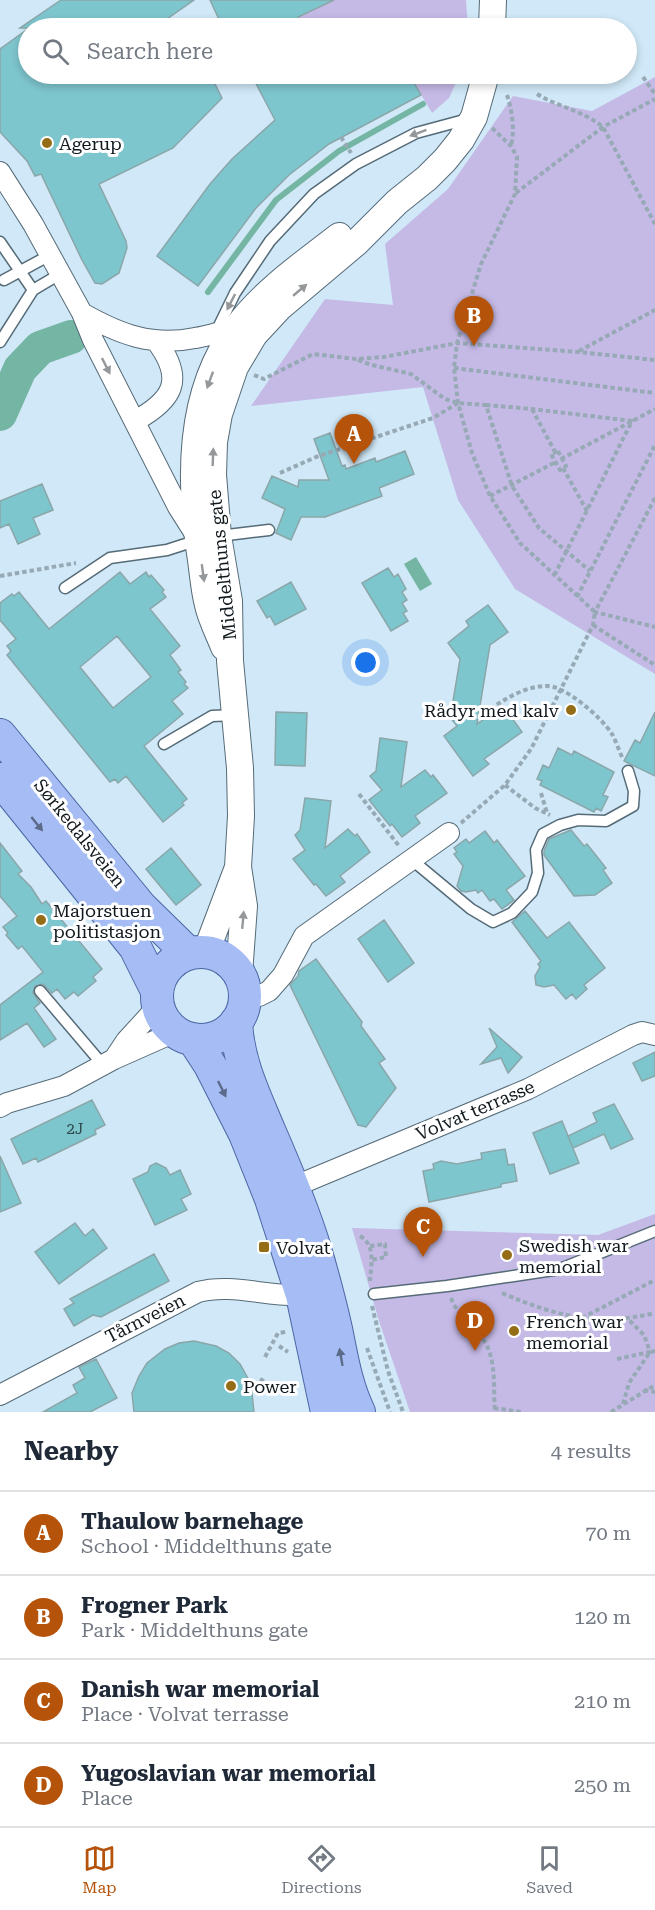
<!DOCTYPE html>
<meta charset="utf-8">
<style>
body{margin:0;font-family:"Roboto Serif",serif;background:#f2f2f3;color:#1f2937}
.you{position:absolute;left:366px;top:663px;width:21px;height:21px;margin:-15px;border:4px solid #fff;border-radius:50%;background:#1a73e8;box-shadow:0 0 0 9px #1a73e833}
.badge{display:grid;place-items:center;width:39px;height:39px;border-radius:50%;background:#b45309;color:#fff;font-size:20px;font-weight:700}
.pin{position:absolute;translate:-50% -50px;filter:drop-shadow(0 2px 3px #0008)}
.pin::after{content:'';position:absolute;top:32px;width:21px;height:18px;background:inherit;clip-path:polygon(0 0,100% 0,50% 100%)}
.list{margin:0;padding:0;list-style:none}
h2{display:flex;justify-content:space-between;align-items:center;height:78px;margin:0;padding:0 24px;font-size:26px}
h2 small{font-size:20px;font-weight:400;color:#747a83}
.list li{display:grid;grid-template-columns:39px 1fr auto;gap:18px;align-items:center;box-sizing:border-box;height:84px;padding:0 24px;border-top:2px solid #e0e1e3}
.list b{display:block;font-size:22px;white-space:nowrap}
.list p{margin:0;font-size:20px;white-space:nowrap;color:#747a83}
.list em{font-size:20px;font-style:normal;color:#747a83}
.icon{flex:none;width:33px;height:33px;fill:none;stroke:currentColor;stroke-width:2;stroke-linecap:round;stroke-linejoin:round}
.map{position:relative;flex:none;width:655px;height:1412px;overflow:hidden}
.search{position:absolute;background:#fff;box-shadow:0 3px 9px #0003;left:18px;right:18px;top:18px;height:66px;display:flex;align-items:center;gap:15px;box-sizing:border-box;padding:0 21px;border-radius:33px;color:#747a83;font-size:22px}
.sheet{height:414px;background:#fff}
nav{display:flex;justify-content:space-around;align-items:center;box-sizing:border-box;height:84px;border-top:2px solid #e0e1e3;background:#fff;font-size:16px;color:#747a83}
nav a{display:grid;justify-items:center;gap:3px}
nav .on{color:#b45309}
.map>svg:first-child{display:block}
.green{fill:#c5bae6}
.water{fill:#74b6a3}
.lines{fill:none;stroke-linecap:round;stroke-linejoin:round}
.stream{stroke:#74b6a3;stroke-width:6}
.river{stroke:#74b6a3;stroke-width:34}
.building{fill:#7ec6ce;stroke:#8aa6a9;stroke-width:1.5;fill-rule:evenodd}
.service-casing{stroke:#566b78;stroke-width:13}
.minor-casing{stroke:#566b78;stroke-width:22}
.tertiary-casing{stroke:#566b78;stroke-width:28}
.primary-casing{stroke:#4b66a4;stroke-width:34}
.path{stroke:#96a9b5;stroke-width:4;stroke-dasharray:4.5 3;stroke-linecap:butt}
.service{stroke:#fff;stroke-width:10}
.minor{stroke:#fff;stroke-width:20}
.tertiary{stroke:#fff;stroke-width:26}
.primary{stroke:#a6bcf4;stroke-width:32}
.oneway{fill:#94989a}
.oneway2{fill:#5c6a89}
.poi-dot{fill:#946d16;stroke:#fff;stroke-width:2}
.labels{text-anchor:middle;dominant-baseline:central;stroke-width:6;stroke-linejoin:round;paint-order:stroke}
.number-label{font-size:15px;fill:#2c444a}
.poi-label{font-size:18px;fill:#11191e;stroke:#fff;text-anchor:start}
.street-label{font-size:18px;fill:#11191e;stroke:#fff}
</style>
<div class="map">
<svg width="655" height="1412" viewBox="0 0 655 1412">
<rect width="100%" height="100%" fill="#d0e8f7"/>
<!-- green -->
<path class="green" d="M334,0H466L468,28H344L341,24L331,28H304L298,17Z
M409,74H460L449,98L432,113Z
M655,77V674L515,589L458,500L423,387L251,406L325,299L393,305L385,244L448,189L513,96L592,111Z
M655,1214V1412H410L379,1321L352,1228L598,1235Z"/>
<!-- water -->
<path class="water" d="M416,557L432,584L420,591L404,564Z"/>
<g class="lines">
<!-- stream -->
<path class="stream" d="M208,292L276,200L339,151L423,104"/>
<!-- river -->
<path class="river" d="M0,414L20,369L40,348L71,337"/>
</g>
<!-- building -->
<path class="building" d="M61,0H194L154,28H20Z
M210,0H334L298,17L304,28H239L236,21L223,28Z
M28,29V74H210L222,98L173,148L99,184L126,241L127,248L119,273L102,284L95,283L82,260L41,174L35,176L27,161L0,132V49Z
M251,74H327L332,83L351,74H409L421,95L329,144L289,175L256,208L198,286L157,256L210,184L232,159L275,120Z
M330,433L342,466L345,465L346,469L375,458L376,462L405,451L414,474L379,488L382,496L325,517H301L291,540L276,533L285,509L262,498L272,476L298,487L299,480H329L314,439Z
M42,484L53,510L33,518L40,534L18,544L9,524L0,528V501Z
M388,568L394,577L398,574L406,589L402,592L407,600L402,603L407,611L403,613L408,621L391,631L362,583Z
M120,572L130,584L146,572L149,577L151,575L164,590L162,592L166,597L150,609L180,646L170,655L181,670L178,672L186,682L184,684L188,688L172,701L183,714L144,746L187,799L182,803L184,805L163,822L126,776L118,783L115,779L110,782L7,655L11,651L7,646L16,639L0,620V603L12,594L14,596L19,592L49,629ZM117,636L151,677L113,708L80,667Z
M291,582L306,609L275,625L270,616L267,618L257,601Z
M488,605L508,632L490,645L477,724L501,707L506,715L509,714L522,732L484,759L489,764L473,776L444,736L457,726L446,712L452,707L460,659L448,643L469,626L466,621Z
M276,712L307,713L305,766L275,765Z
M655,712V776L624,761L635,740L640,743Z
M380,738L407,742L401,787L425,770L431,777L433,775L447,793L415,816L420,823L402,837L392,824L390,826L369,800L382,790L370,776L376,771Z
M558,748L572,755L574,751L614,772L603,795L608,797L601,811L596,808L594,812L540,785L542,781L537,779L543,765L549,768Z
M305,798L331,801L325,848L348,829L355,836L357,834L370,852L340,876L345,882L326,896L316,884L314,885L293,859L305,850L295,835L300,830Z
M571,830L584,846L587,844L606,868L603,870L612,883L595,895L574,896L544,855V851L549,839Z
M485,831L494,843L497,840L525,876L506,890L514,900L502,909L494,899L490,901L482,890L478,893L476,890L466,892L461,891L457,886L463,866L454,854L457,852L454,848L466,839L469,843Z
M0,843L22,871L18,874L31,887L42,904L46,901L102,969L93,977L96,981L78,996L74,992L65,999L57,989L52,993L43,984L35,986L33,993L40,1003L34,1008L56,1039L44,1047L27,1023L0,1040V1005L43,972L22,946L18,949L6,935L8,933L3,927L17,916L0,896Z
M171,848L201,885L176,905L146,869Z
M525,911L547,938L569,922L605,968L584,985L587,989L576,999L572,994L566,999L554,985L544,987L536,985L535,976L540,967L538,964L541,961L512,922Z
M384,920L414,963L388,982L358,939Z
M316,959L362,1022L361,1026L385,1059L379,1063L396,1088L366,1127L358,1125L290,985L298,976L299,971Z
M489,1028L522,1057L508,1073L501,1058L481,1064L497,1047Z
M655,1052V1076L642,1081L633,1063Z
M92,1100L105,1125L95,1130L96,1134L38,1162L36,1158L23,1164L11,1139Z
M614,1104L633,1139L611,1149L604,1134L573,1148L568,1136L597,1122L593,1113Z
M562,1121L579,1163L550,1174L533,1133Z
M505,1149L508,1165L514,1164L517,1181L501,1184V1187L429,1202L423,1171L434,1169L433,1164L441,1161L457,1164L482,1159L481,1153Z
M0,1156L21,1203L0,1212Z
M156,1163L166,1168L170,1175L180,1170L191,1194L181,1199L187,1210L155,1225L133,1179L148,1172L150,1166Z
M75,1223L85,1236L93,1229L107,1248L59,1284L35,1252Z
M154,1254L169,1281L101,1317L93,1315L74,1326L64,1309L74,1303L70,1299Z
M194,1341L216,1346L229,1353L240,1364L251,1384L254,1412H134L132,1393L139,1376L147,1363L165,1349L179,1343Z
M96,1359L117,1398L90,1412H43L77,1393L73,1385L85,1378L79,1367Z"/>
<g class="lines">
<defs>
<path id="service" d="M0,242L33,290
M4,280L50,255
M216,332L235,293L270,241L314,194L356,164L416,133L468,119
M0,342L33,290L60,274
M219,536L269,530
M65,588L110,558L167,550L198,540
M164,744L212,716L236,715
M412,860L471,909L493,922L512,913L532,892L538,873L536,850L543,834L560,825L578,820L606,821L633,806L634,791L628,771
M40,991L103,1065
M374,1294L447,1286L560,1269L655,1231"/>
<path id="minor" d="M0,172L33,224L82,313L93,340L178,507L197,537
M82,313C119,334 152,347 195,338C209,336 222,331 236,328
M135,421C173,400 185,380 157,342
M245,996H259L269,991L283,975L304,936L449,833
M114,1059L126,1041L158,1006
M0,1107L7,1103L64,1086L114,1059L175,1032
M293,1187L528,1089L633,1035L642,1032L655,1035
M0,1395L198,1292C232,1283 267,1297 302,1295"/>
<path id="tertiary" d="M492,28L493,0
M224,647C219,634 211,619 208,605C204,590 203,574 201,560C189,482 187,393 237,327C265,290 303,264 339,236
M206,952L237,870
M239,974L244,906L238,867L241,816L240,768L230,661L229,601L218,536L213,475L214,442L219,414L235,367L254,335L280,307L356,243L397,202L427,178L445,160L461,140L474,117L486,74"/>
<path id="primary" d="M0,735L141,907L188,953
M0,779L135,947L157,991
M157 996a44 44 0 1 1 88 0a44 44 0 1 1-88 0Z
M236,1022C238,1062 254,1094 269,1130C286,1169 303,1209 315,1249C323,1276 330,1302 336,1329C342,1358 346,1385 359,1412
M193,1039L210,1065L245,1134L271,1199L302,1295L327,1412"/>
</defs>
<!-- service casing -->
<use href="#service" class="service-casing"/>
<!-- minor casing -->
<use href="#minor" class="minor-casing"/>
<!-- tertiary casing -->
<use href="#tertiary" class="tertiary-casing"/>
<!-- primary casing -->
<use href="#primary" class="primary-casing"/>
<!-- path -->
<path class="path" d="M643,77L655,94
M537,94C558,107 584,111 603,127L655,224
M507,95C512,109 515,131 511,146
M341,137L351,153
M516,193L603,127L655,99
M579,351L655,310
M358,360L372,365L411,374L445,399L458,403L486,405L512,486L539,528L590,571
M454,368L655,393
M254,375L264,379L313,354L356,359L384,357L457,343L579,352L655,360
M486,405L532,409L632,421L554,576
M532,409L555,452
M558,451L566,466L560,470L551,454Z
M561,459L655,409
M563,468L587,511
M280,473L316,457L433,418L458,403
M490,496L556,462
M655,498L595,612L655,627
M0,576L76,563
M577,597L655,445
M593,625L655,665
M478,717C498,704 520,687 545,686C564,684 602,718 612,734C616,741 619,751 623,759
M505,785L535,808L550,815
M541,793L547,813
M359,794L399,846
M461,823L505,785L531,749L593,625L595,612L520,543L490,496L472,453L458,403L454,368L457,343L481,264L515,194L517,157L511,146L491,127
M360,1236C376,1245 371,1265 370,1281
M370,1246L385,1244L386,1257L371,1260
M502,1293C556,1316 596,1327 655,1313
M451,1298C457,1315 472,1325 483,1339C497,1358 493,1389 495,1412
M372,1306L388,1371L403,1412
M582,1318L655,1280
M279,1346L288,1352
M367,1348L390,1412
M265,1357L278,1333L286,1332
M617,1359L650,1352L644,1335L629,1320
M260,1379L282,1392
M644,1390L655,1392
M623,1404L629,1383L650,1352L655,1351
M494,1408L521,1412
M611,1412L655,1385"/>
<!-- service -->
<use href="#service" class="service"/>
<!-- minor -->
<use href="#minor" class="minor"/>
<!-- tertiary -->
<use href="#tertiary" class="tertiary"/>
<!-- primary -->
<use href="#primary" class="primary"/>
</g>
<!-- one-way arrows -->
<defs><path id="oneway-solid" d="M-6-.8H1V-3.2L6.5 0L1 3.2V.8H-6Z" transform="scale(1.5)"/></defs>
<g class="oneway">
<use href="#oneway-solid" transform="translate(418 133) rotate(160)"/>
<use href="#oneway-solid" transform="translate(300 290) rotate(-40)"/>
<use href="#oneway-solid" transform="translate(231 302) rotate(117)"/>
<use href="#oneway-solid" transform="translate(106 366) rotate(63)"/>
<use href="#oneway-solid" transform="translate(210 380) rotate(110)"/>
<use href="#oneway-solid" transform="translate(213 457) rotate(-88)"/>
<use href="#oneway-solid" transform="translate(203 573) rotate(82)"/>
<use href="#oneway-solid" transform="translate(243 920) rotate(-85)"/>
</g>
<g class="oneway2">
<use href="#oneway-solid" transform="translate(37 824) rotate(51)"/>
<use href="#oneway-solid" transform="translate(222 1089) rotate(64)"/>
<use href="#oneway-solid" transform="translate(341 1357) rotate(-100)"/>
</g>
<!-- markers -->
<g class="poi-dot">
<circle cx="47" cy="143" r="6"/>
<circle cx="571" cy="710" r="6"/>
<circle cx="41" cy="920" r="6"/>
<rect x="258" y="1241" width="12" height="12" rx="3"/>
<circle cx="507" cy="1255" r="6"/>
<circle cx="514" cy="1331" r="6"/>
<circle cx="231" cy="1386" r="6"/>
</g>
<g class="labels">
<!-- number labels -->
<g class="number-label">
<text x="75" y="1129">2J</text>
</g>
<!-- poi labels -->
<g class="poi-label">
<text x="59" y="143">Agerup</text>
<text x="559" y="710" text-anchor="end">Rådyr med kalv</text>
<text x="53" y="910">Majorstuen<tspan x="53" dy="21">politistasjon</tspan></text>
<text x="519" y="1245">Swedish war<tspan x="519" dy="21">memorial</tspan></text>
<text x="276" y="1247">Volvat</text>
<text x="526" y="1321">French war<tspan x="526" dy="21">memorial</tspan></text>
<text x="243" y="1386">Power</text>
</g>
<!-- street labels -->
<g class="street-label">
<text transform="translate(222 565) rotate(-96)">Middelthuns gate</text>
<text transform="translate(80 833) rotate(51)">Sørkedalsveien</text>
<text transform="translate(475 1110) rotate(-23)">Volvat terrasse</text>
<text transform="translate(145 1318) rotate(-27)">Tårnveien</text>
</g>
</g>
</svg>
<div class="you"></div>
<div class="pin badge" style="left:354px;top:464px">A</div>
<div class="pin badge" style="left:474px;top:346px">B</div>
<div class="pin badge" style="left:423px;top:1257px">C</div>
<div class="pin badge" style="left:475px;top:1351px">D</div>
<div class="search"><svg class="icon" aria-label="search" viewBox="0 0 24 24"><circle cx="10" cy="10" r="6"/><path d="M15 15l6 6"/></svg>Search here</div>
</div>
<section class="sheet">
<h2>Nearby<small>4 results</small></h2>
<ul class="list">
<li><span class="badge">A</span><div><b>Thaulow barnehage</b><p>School · Middelthuns gate</p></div><em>70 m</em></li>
<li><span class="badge">B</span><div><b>Frogner Park</b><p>Park · Middelthuns gate</p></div><em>120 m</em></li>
<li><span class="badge">C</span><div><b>Danish war memorial</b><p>Place · Volvat terrasse</p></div><em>210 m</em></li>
<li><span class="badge">D</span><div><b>Yugoslavian war memorial</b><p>Place</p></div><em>250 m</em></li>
</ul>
</section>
<nav>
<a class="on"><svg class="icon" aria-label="map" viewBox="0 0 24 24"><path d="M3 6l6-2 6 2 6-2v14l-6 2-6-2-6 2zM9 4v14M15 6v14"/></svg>Map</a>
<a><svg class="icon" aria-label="directions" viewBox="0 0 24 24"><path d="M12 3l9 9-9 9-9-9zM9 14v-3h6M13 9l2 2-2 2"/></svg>Directions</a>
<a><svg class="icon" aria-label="saved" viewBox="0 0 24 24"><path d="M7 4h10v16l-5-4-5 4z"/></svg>Saved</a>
</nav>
